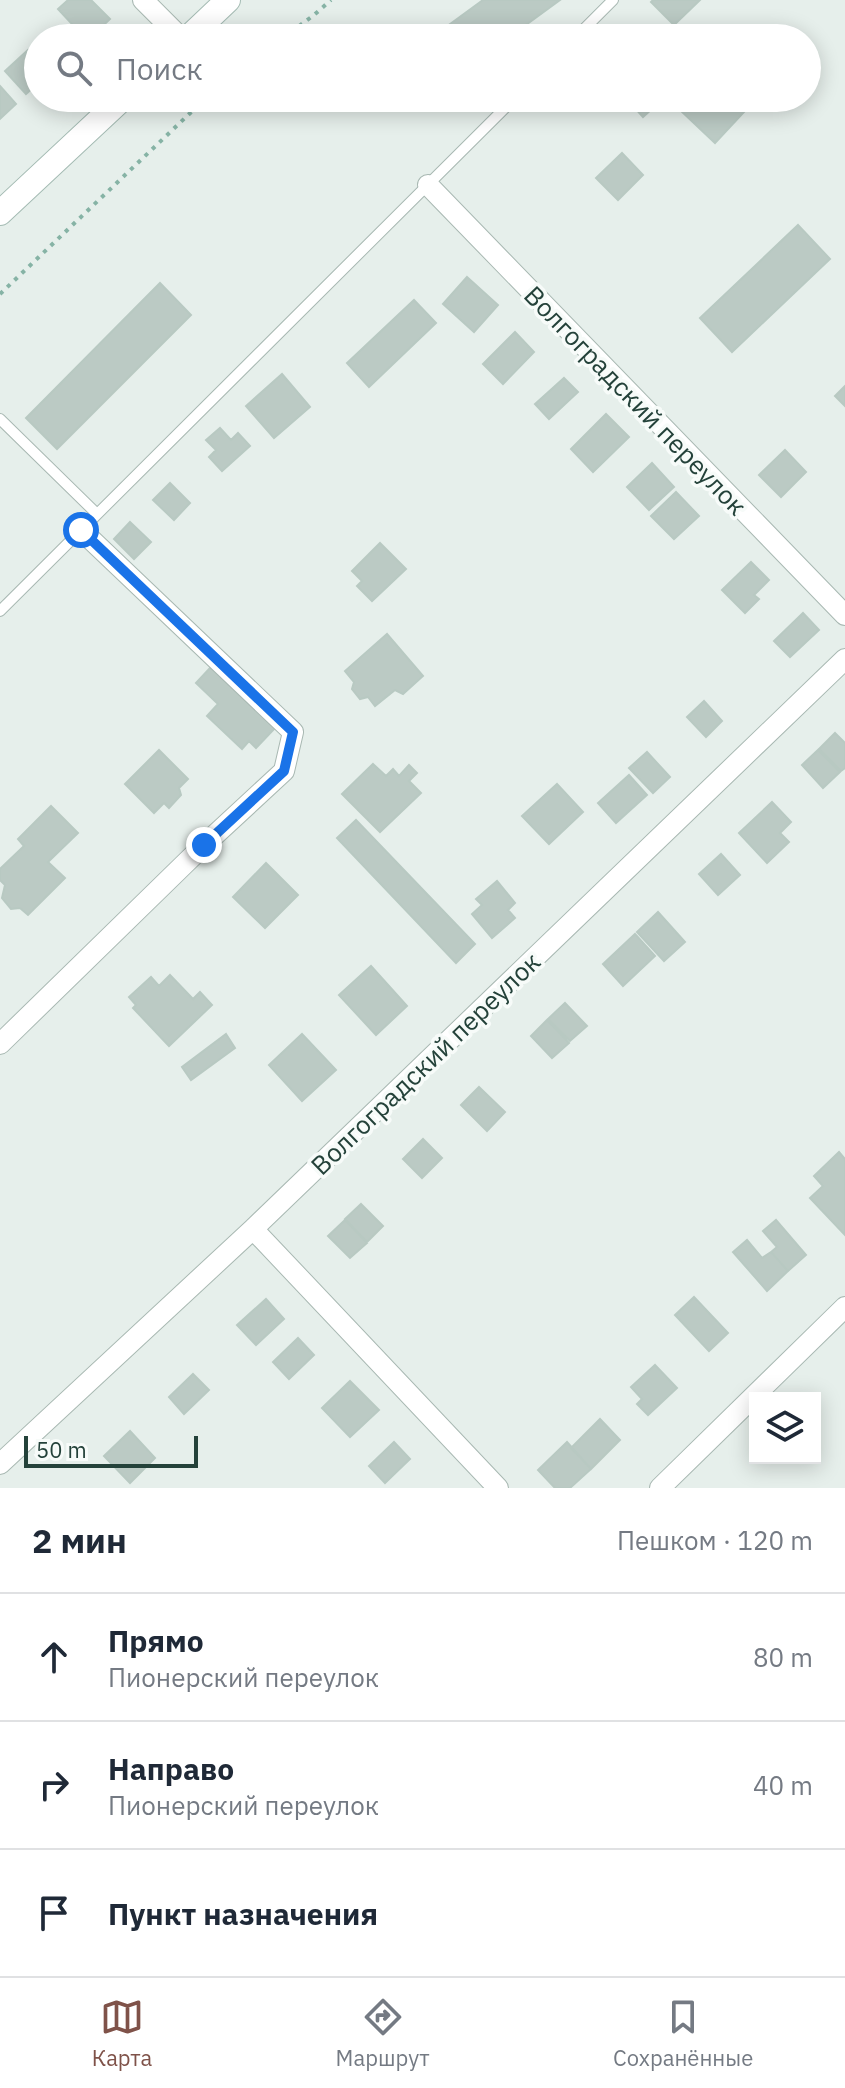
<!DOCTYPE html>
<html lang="ru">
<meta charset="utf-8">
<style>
body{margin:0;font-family:"IBM Plex Sans",sans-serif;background:#f6f6f7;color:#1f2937}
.controls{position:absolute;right:24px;bottom:24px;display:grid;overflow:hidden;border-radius:0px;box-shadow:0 4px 20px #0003}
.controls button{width:72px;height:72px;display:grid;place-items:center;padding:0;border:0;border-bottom:2px solid #e0e1e3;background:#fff;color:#1f2937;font:40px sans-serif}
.scale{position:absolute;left:24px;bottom:20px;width:174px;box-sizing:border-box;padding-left:8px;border:4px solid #24423a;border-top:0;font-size:22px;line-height:28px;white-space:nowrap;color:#24423a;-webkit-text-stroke:6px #f7fbf9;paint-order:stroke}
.stop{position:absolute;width:24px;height:24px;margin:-18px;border:6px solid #1a73e8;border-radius:50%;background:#fff}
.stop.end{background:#1a73e8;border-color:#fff;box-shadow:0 2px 8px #0008}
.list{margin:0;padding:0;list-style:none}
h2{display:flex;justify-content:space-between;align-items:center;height:104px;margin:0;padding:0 32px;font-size:34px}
h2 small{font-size:26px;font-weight:400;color:#747a83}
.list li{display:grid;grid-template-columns:52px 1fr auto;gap:24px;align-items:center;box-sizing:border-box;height:128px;padding:0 32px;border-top:2px solid #e0e1e3}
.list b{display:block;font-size:30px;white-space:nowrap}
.list p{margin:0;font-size:26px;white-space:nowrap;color:#747a83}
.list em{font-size:26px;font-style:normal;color:#747a83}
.icon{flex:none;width:44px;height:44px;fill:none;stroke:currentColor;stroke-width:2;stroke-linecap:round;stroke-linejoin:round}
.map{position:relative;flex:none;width:845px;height:1488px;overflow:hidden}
.search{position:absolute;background:#fff;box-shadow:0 4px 20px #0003;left:24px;right:24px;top:24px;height:88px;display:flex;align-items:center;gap:20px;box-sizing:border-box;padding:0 28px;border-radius:44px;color:#747a83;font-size:30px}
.sheet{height:488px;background:#fff}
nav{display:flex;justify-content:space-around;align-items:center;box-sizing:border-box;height:112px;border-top:2px solid #e0e1e3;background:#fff;font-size:22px;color:#747a83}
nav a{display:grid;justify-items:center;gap:4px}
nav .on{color:#7f5249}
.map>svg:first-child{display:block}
.building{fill:#bbcac4;stroke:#b8c9c2;stroke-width:2}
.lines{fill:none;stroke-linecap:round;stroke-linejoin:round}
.lane-casing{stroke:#a8b8b2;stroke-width:12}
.street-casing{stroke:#a8b8b2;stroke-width:22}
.secondary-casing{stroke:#a4bbb3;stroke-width:26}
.path{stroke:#86b3a5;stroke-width:4;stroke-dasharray:4 6;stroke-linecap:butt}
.lane{stroke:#fff;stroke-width:10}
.street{stroke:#fff;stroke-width:20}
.secondary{stroke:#fff;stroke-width:24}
.route{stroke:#1a73e8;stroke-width:10}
.labels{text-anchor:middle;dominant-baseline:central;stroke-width:7;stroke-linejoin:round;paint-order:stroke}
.street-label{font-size:26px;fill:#24423a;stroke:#f7fbf9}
</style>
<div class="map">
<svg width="845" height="1488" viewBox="0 0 845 1488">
<rect width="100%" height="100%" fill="#e6efeb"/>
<!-- building -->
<path class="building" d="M68,0H91L110,19L90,38H85L58,9Z
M483,0H560L508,38H431Z
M653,0H700L674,25L651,2Z
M28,50L38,60V83L26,94L5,71Z
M0,86L16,104L0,119Z
M626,98H664L643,117Z
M690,98H757L715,143L679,109Z
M622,153L643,175L618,200L596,178Z
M798,225L830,259L732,352L700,318Z
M467,277L498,305L474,332L443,304Z
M160,283L191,315L57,449L26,418Z
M414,300L436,323L369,387L347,363Z
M515,332L534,352L503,384L483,364Z
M282,374L310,407L274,438L246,406Z
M564,378L578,392L549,419L535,404Z
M845,386V406L835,396Z
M606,414L629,437L593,472L571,449Z
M220,428L231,440L238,433L250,446L222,471L209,457L216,450L206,440Z
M785,450L806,472L781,497L759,475Z
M652,463L674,487L649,510L627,487Z
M170,483L190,503L174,520L153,500Z
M676,492L699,516L674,539L651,516Z
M130,522L151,542L134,559L114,539Z
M380,543L406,569L372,601L357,586L362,581L352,571Z
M751,562L769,580L754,595L759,599L745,613L722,590Z
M803,613L819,630L790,657L774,641Z
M387,634L423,676L403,694L395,690L375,706L368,697L360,699L352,689L354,682L345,671Z
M211,667L275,728L256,748L249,741L242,749L207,716L218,704L196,683Z
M704,701L722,721L706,737L687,717Z
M835,733L845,743V768L841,771L819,749Z
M159,750L188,779L179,788L181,795L169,808L164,803L154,813L125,784Z
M818,750L840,772L823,788L802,765Z
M647,752L670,777L653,793L629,768Z
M373,764L386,776L393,769L399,776L409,765L417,773L409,781L421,793L380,832L342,794Z
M629,775L647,795L616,823L598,803Z
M557,784L583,812L549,844L522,816Z
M772,802L791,822L780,833L789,842L767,863L739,833Z
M51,806L78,833L48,862L65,878L28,915L20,908L11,909L2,898L5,885L0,880V869L24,846L18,839Z
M356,820L475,944L456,963L337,838Z
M721,854L740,875L718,895L699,874Z
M266,863L298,895L265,928L233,897Z
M497,881L515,903L508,910L515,918L492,938L472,914L482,905L476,899Z
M658,912L685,942L664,961L637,932Z
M635,934L655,956L623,986L603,964Z
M371,966L407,1006L376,1035L339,995Z
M170,975L193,999L200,992L212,1005L169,1046L133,1008L136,1005L129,997L151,977L159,986Z
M565,1003L587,1026L570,1041L548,1019Z
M547,1020L569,1043L552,1058L531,1036Z
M226,1034L235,1048L191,1080L182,1067Z
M302,1034L336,1070L302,1101L269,1065Z
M479,1087L505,1112L487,1131L461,1105Z
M423,1139L442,1158L422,1178L403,1159Z
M839,1152L845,1159V1235L810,1198L823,1186L814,1176Z
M361,1204L383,1226L367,1242L345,1219Z
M345,1220L367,1243L350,1258L328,1236Z
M776,1220L806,1255L788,1271L771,1252L777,1247L763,1231Z
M747,1240L762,1258L771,1252L788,1271L767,1291L733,1252Z
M694,1297L728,1333L709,1351L675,1315Z
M266,1299L284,1319L256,1345L237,1325Z
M298,1338L314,1355L289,1379L273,1362Z
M655,1365L677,1388L648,1415L637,1404L642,1399L631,1387Z
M193,1374L209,1390L184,1414L169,1397Z
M350,1381L379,1410L350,1437L322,1408Z
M600,1419L620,1440L591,1469L571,1448Z
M130,1431L155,1458L130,1483L104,1456Z
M394,1442L410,1459L385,1483L369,1466Z
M567,1442L591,1469L570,1488H555L538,1470Z"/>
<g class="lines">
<defs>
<path id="lane" d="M575,38L613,0
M0,419L97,514
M0,611L515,98"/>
<path id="street" d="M143,0L181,38
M428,185L845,615
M0,1044L204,845L284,771L293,732L81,530
M253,1229L498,1488
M0,1464L253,1229L845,659
M660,1488L845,1307"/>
<path id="secondary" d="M188,38L228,0
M0,213L123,98"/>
</defs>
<!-- lane casing -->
<use href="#lane" class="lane-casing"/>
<!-- street casing -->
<use href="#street" class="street-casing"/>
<!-- secondary casing -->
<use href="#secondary" class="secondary-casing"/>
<!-- path -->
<path class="path" d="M283,38L314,15L331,0
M0,294L206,98"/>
<!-- lane -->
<use href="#lane" class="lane"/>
<!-- street -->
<use href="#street" class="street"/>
<!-- secondary -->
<use href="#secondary" class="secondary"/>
</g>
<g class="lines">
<!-- route -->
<path class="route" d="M81,530L293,732L284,771L204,845"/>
</g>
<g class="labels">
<!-- street labels -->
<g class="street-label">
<text transform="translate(636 400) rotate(46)">Волгоградский переулок</text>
<text transform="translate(425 1063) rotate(-44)">Волгоградский переулок</text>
</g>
</g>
</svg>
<div class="controls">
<button><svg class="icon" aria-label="layers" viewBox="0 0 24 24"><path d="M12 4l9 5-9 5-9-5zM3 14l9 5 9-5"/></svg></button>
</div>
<div class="scale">50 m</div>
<div class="stop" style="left:81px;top:530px"></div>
<div class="stop end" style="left:204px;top:845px"></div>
<div class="search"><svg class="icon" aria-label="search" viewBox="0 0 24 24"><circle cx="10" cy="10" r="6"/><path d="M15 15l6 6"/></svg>Поиск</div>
</div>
<section class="sheet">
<h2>2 мин<small>Пешком · 120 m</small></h2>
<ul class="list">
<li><svg class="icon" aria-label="ahead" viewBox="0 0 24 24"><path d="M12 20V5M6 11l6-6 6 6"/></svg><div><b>Прямо</b><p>Пионерский переулок</p></div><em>80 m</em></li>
<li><svg class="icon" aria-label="right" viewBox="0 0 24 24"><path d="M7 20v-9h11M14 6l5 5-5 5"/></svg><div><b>Направо</b><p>Пионерский переулок</p></div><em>40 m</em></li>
<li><svg class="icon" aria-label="arrive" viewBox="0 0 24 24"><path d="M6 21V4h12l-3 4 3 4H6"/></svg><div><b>Пункт назначения</b></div></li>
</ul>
</section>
<nav>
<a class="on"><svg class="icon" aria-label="map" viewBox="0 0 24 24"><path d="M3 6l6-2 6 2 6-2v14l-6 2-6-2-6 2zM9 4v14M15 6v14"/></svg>Карта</a>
<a><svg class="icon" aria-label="directions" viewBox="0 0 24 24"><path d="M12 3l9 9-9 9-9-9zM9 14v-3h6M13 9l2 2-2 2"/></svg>Маршрут</a>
<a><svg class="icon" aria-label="saved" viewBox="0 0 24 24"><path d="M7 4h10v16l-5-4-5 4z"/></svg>Сохранённые</a>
</nav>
